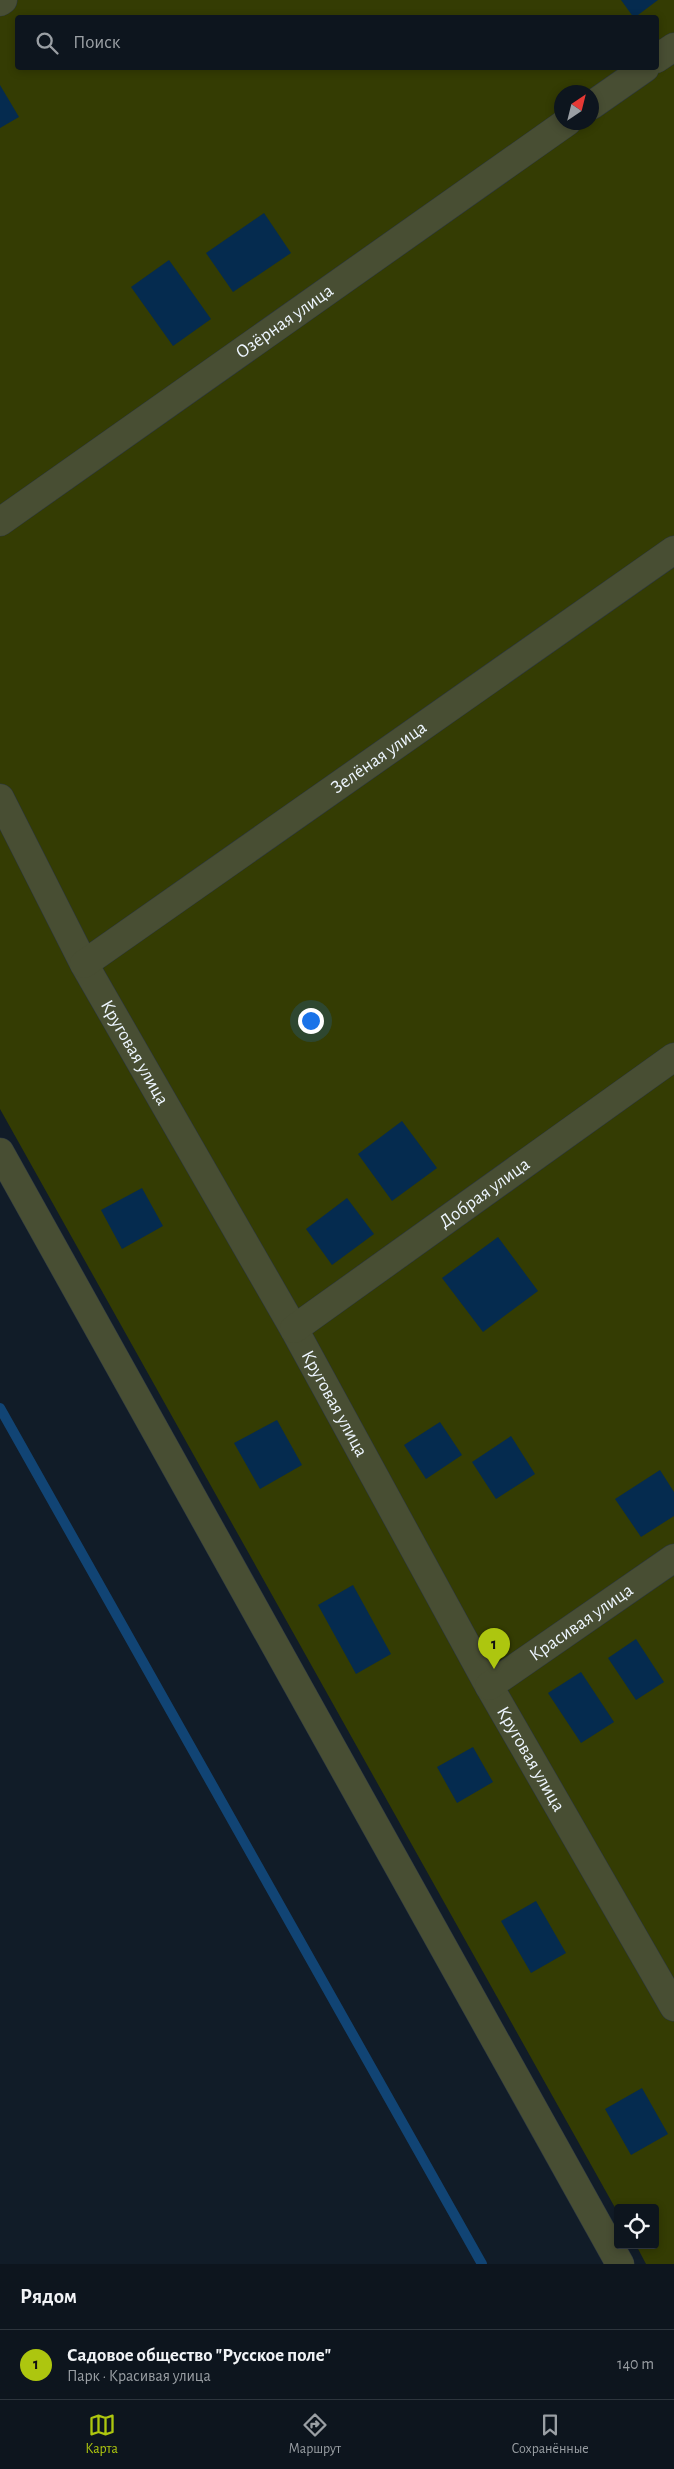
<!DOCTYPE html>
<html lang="ru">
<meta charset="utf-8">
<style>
body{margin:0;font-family:"Alegreya Sans",sans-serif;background:#1b222b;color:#f1f3f6}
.controls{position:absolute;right:15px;bottom:15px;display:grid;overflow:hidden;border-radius:5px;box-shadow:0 2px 8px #0003}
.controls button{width:45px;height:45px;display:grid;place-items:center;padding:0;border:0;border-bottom:1px solid #2d343c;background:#0d151e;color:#f1f3f6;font:25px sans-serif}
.compass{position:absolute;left:554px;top:85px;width:45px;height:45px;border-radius:50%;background:#0d151e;box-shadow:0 2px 8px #0003;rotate:35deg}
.you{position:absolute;left:310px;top:1020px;width:18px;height:18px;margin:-12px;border:4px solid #fff;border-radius:50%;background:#1a73e8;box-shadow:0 0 0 8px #1a73e833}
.badge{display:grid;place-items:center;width:32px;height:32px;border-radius:50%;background:#adc60f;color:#111;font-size:16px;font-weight:700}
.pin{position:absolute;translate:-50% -41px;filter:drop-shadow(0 1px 2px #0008)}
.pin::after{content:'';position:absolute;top:26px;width:18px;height:15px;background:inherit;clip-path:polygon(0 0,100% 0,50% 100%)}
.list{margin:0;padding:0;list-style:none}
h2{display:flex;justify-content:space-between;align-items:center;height:65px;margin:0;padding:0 20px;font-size:21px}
h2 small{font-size:16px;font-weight:400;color:#9a9fa4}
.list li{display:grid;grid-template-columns:32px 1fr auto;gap:15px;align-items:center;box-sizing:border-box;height:70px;padding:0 20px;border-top:1px solid #2d343c}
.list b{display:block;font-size:19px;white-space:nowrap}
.list p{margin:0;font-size:16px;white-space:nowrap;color:#9a9fa4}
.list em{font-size:16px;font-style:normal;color:#9a9fa4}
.icon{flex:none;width:28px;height:28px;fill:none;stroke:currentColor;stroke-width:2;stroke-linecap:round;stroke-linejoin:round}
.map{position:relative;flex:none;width:674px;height:2264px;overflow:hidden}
.search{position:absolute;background:#0d151e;box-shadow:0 2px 8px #0003;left:15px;right:15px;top:15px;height:55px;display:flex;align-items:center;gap:12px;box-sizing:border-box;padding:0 18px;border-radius:5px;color:#9a9fa4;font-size:19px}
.sheet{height:135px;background:#0d151e}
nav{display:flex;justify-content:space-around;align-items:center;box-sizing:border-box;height:70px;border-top:1px solid #2d343c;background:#0d151e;font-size:14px;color:#9a9fa4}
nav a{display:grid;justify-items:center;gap:2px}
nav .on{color:#adc60f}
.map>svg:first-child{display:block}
.green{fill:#343c03;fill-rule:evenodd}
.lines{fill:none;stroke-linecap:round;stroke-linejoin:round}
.stream{stroke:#114474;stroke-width:10}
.building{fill:#052b4f}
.minor-casing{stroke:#2b3642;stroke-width:29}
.minor{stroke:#484e33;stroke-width:28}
.labels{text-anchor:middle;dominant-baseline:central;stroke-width:4;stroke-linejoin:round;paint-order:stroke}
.street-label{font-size:19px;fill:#edf5fe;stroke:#111c28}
</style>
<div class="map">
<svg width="674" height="2264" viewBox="0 0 674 2264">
<rect width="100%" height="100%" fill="#111c28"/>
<!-- green -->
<path class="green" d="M0,0H674V2264H646L636,2245H655V2208H618V2213L0,1109ZM18,18H656V68H18ZM562,92H592V122H562Z"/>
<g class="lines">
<!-- stream -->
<path class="stream" d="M0,1408L482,2264"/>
</g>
<!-- building -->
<path class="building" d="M621,0H658L634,18Z
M0,85L19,117L0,128Z
M264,213L291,253L233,292L206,253Z
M169,260L211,319L173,346L131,287Z
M402,1121L437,1168L392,1201L358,1154Z
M142,1188L163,1226L122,1249L101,1210Z
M347,1198L374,1234L332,1265L306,1229Z
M498,1237L538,1291L483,1332L442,1278Z
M277,1420L302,1465L260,1489L234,1443Z
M440,1422L462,1455L426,1479L404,1445Z
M511,1436L535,1474L496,1499L472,1462Z
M660,1470L674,1492V1516L641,1537L615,1499Z
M353,1585L391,1654L356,1674L318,1605Z
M636,1639L664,1682L636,1700L608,1658Z
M581,1672L614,1722L581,1743L548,1693Z
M473,1747L493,1782L457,1803L437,1767Z
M536,1901L566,1953L531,1973L501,1921Z
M642,2088L668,2134L631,2155L605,2109Z"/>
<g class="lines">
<defs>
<g id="minor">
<path d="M0,2L3,0"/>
<path d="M656,59L674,47"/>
<path d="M592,105L645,68"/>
<path id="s1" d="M0,522L567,122"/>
<path id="s2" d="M0,798L84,964L294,1329L489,1686L674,2007"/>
<path id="s3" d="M84,964L674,550"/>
<path d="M0,1152L620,2264"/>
<path id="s4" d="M294,1329L674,1057"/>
<path id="s5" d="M489,1686L674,1558"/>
</g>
</defs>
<!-- minor casing -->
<use href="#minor" class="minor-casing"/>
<!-- minor -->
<use href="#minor" class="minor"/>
</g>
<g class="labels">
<!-- street labels -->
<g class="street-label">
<text stroke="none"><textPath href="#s1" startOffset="348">Озёрная улица</textPath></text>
<text stroke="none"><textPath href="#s3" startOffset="360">Зелёная улица</textPath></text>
<text stroke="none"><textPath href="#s2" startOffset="288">Круговая улица</textPath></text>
<text stroke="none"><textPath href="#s4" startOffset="234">Добрая улица</textPath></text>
<text stroke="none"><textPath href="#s2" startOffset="692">Круговая улица</textPath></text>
<text stroke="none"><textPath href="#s5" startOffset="112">Красивая улица</textPath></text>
<text stroke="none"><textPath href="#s2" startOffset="1098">Круговая улица</textPath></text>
</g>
</g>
</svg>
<div class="controls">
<button><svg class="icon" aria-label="locate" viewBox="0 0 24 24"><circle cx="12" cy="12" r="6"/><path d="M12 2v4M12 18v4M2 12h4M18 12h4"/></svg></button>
</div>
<svg class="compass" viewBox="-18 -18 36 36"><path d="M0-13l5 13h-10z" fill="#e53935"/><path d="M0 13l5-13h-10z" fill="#9a9fa4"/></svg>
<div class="you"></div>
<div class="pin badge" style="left:494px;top:1669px">1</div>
<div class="search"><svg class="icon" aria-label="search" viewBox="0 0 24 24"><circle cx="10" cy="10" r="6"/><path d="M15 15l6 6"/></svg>Поиск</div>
</div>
<section class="sheet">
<h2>Рядом<small></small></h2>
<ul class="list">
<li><span class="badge">1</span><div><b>Садовое общество &quot;Русское поле&quot;</b><p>Парк · Красивая улица</p></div><em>140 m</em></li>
</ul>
</section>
<nav>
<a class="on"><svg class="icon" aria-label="map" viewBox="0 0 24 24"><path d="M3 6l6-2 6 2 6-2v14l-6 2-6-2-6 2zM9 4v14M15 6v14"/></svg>Карта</a>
<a><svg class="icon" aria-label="directions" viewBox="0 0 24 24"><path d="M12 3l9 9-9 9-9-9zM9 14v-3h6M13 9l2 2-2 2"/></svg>Маршрут</a>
<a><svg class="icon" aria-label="saved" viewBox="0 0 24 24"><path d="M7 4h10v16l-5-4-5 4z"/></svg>Сохранённые</a>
</nav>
